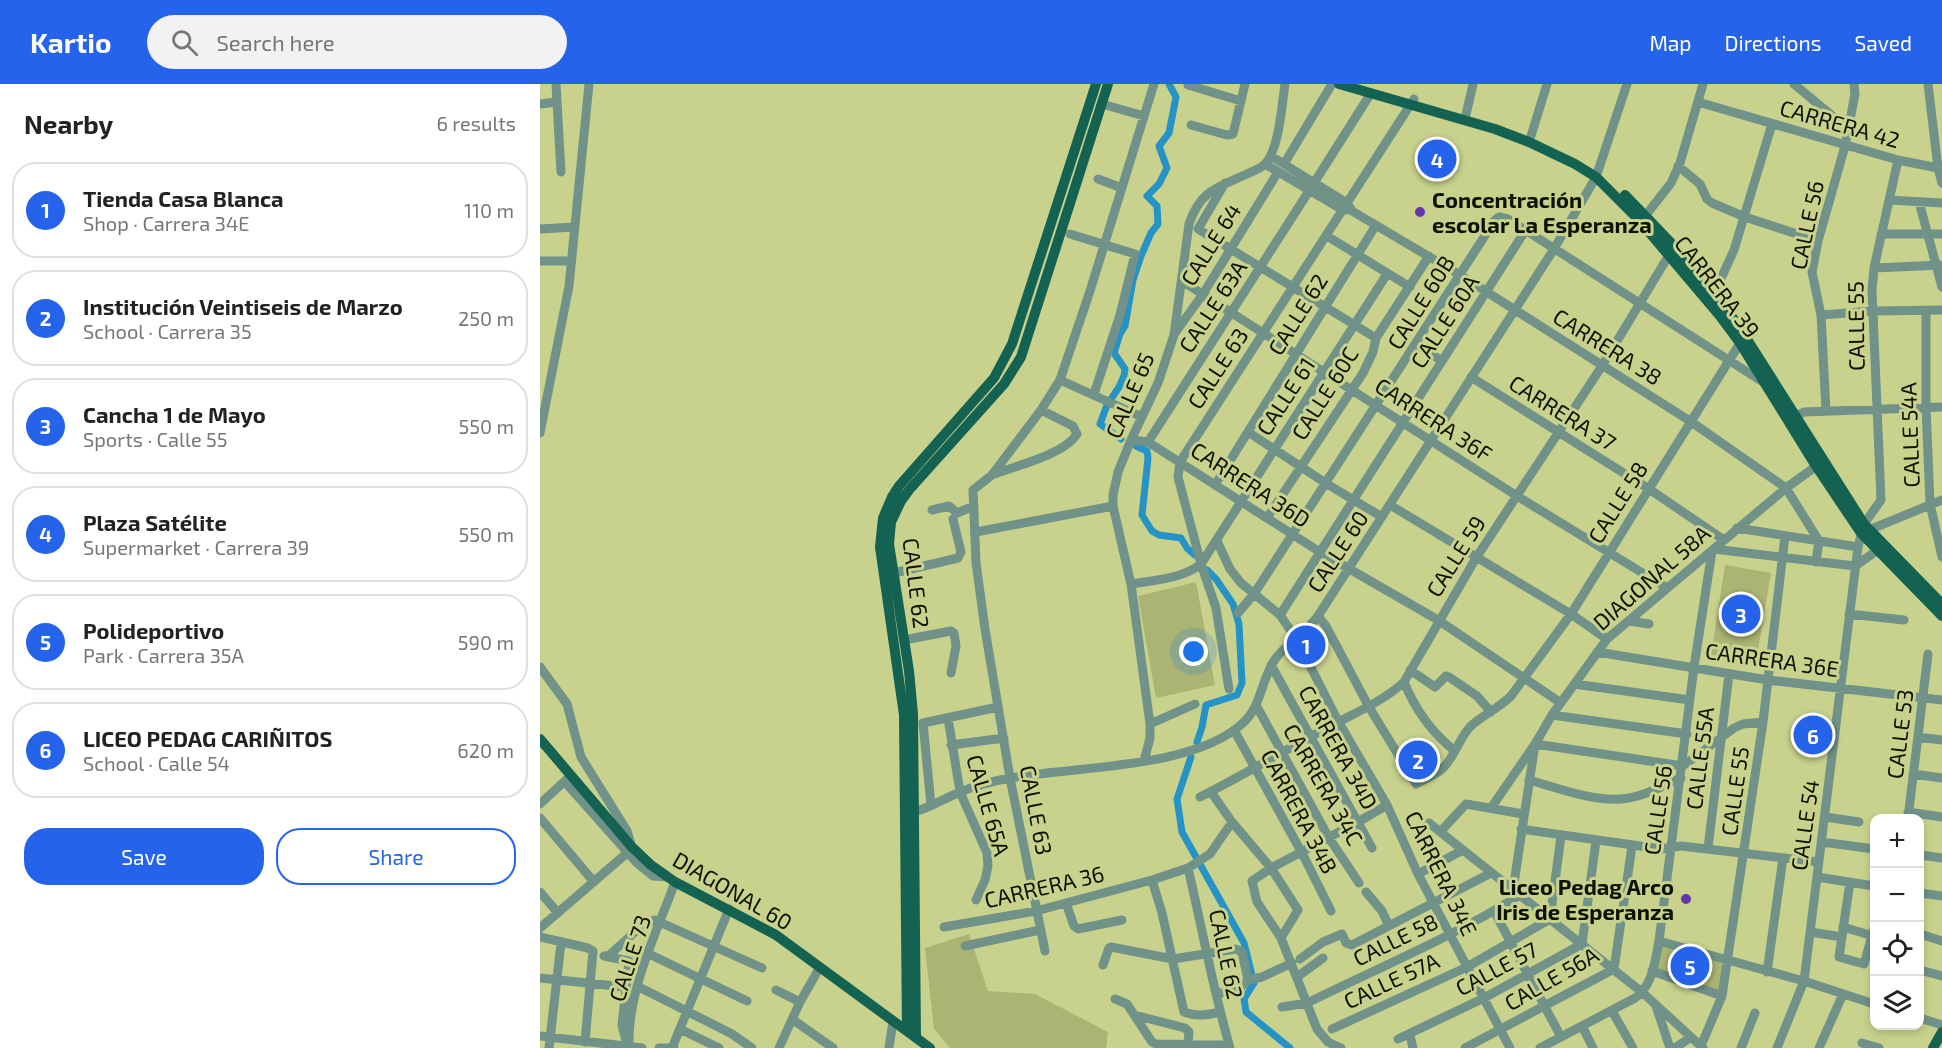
<!DOCTYPE html>
<meta charset="utf-8">
<style>
body{margin:0;font-family:"Exo 2",sans-serif;background:#f2f2f2;color:#222}
.controls{position:absolute;right:18px;bottom:18px;display:grid;overflow:hidden;border-radius:12px;box-shadow:0 3px 9px #0003}
.controls button{width:54px;height:54px;display:grid;place-items:center;padding:0;border:0;border-bottom:2px solid #e0e0e0;background:#fff;color:#222;font:30px sans-serif}
.you{position:absolute;left:654px;top:568px;width:21px;height:21px;margin:-15px;border:4px solid #fff;border-radius:50%;background:#1a73e8;box-shadow:0 0 0 9px #1a73e833}
.badge{display:grid;place-items:center;width:39px;height:39px;border-radius:50%;background:#2563eb;color:#fff;font-size:20px;font-weight:700}
.pin{position:absolute;translate:-50% -50%;border:3px solid #fff;box-shadow:0 2px 6px #0006}
.list{margin:0;padding:0;list-style:none}
h2{display:flex;justify-content:space-between;align-items:center;height:78px;margin:0;padding:0 24px;font-size:26px}
h2 small{font-size:20px;font-weight:400;color:#767676}
.list li{display:grid;grid-template-columns:39px 1fr auto;gap:18px;align-items:center;box-sizing:border-box;height:96px;margin:0 12px 12px;padding:0 12px;border:2px solid #e0e0e0;border-radius:24px}
.list b{display:block;font-size:22px;white-space:nowrap}
.list p{margin:0;font-size:20px;white-space:nowrap;color:#767676}
.list em{font-size:20px;font-style:normal;color:#767676}
.actions{display:flex;gap:12px;padding:18px 24px}
.actions a{flex:1;padding:14px 0;border:2px solid #2563eb;border-radius:24px;text-align:center;font-size:21px;color:#2563eb}
.actions .main{background:#2563eb;color:#fff}
.icon{flex:none;width:33px;height:33px;fill:none;stroke:currentColor;stroke-width:2;stroke-linecap:round;stroke-linejoin:round}
.map{position:relative;flex:none;width:1402px;height:964px;overflow:hidden}
header{display:flex;align-items:center;gap:36px;box-sizing:border-box;height:84px;padding:0 30px;background:#2563eb;color:#fff}
header strong{font-size:28px}
nav{display:flex;gap:33px;margin-inline-start:auto;font-size:21px}
.search{width:420px;height:54px;background:#f2f2f2;display:flex;align-items:center;gap:15px;box-sizing:border-box;padding:0 21px;border-radius:33px;color:#767676;font-size:22px}
main{display:flex}
aside{flex:1;background:#fff}
.map>svg:first-child{display:block}
.green{fill:#abb472}
.lines{fill:none;stroke-linecap:round;stroke-linejoin:round}
.canal{stroke:#2693c6;stroke-width:7}
.minor{stroke:#709288;stroke-width:9}
.major{stroke:#146252;stroke-width:10}
.poi-dot{fill:#6136ae;stroke:#c9d28c;stroke-width:2}
.labels{text-anchor:middle;dominant-baseline:central;stroke-width:6;stroke-linejoin:round;paint-order:stroke}
.street-label{font-size:22px;fill:#0e1000;stroke:#c9d28c}
.poi-label{font-size:22px;font-weight:bold;fill:#0e1000;stroke:#c9d28c;text-anchor:start}
</style>
<header>
<strong>Kartio</strong>
<div class="search"><svg class="icon" aria-label="search" viewBox="0 0 24 24"><circle cx="10" cy="10" r="6"/><path d="M15 15l6 6"/></svg>Search here</div>
<nav><a>Map</a><a>Directions</a><a>Saved</a></nav>
</header>
<main>
<aside>
<h2>Nearby<small>6 results</small></h2>
<ul class="list">
<li><span class="badge">1</span><div><b>Tienda Casa Blanca</b><p>Shop · Carrera 34E</p></div><em>110 m</em></li>
<li><span class="badge">2</span><div><b>Institución Veintiseis de Marzo</b><p>School · Carrera 35</p></div><em>250 m</em></li>
<li><span class="badge">3</span><div><b>Cancha 1 de Mayo</b><p>Sports · Calle 55</p></div><em>550 m</em></li>
<li><span class="badge">4</span><div><b>Plaza Satélite</b><p>Supermarket · Carrera 39</p></div><em>550 m</em></li>
<li><span class="badge">5</span><div><b>Polideportivo</b><p>Park · Carrera 35A</p></div><em>590 m</em></li>
<li><span class="badge">6</span><div><b>LICEO PEDAG CARIÑITOS</b><p>School · Calle 54</p></div><em>620 m</em></li>
</ul>
<div class="actions"><a class="main">Save</a><a>Share</a></div>
</aside>
<div class="map">
<svg width="1402" height="964" viewBox="0 0 1402 964">
<rect width="100%" height="100%" fill="#c9d28c"/>
<!-- green -->
<path class="green" d="M1185,481L1231,489L1216,578L1171,571Z
M656,498L675,601L616,614L598,512Z
M429,850L448,907L495,910L568,948L566,964H410L394,945L385,864Z
M1119,857L1188,876L1182,912L1112,887Z"/>
<g class="lines">
<!-- canal -->
<path class="canal" d="M581,355L560,340L567,321L579,303L584,292L585,285L574,269L580,250L585,242L593,196L601,172L611,149L618,140L617,122L607,112L619,100L627,84L619,62L629,49L636,13L629,0
M596,362L607,367L608,374L602,431L612,447L619,451L641,454L647,464L655,471
M657,658L662,643L666,621L697,611L702,599L699,540L693,520L676,495L667,486
M651,673L637,715L642,748L704,859L714,899L704,915L706,928L750,964"/>
<!-- minor -->
<path class="minor" d="M16,0L21,88
M1254,0L1309,46
M1388,0L1398,84L1402,99
M648,1L701,17
M1158,18L1358,76L1398,84
M0,20L16,18
M562,20L604,32
M925,35L933,0
M651,41L687,51L693,50L705,0
M991,52L1007,0
M731,72L807,119L812,127L920,191L1150,337L1246,404L1279,457L1276,478
M725,80L803,126H807
M744,80L792,0
M1138,82L1160,100L1167,115L1172,119L1205,133L1278,157
M558,95L582,104
M685,99L658,145L836,254
M774,99L831,9
M1349,116L1402,119
M1379,118L1402,203
M1106,131L1131,99L1140,79L1163,0
M0,145L35,143
M530,150L595,170L580,231L554,310
M1341,150H1402
M787,152L870,203
M0,177H31
M1334,184L1401,181
M642,197L977,412L1127,504
M1174,210L1194,166L1232,40
M1386,227V323L1390,420L1402,473
M1281,231L1333,227L1402,226
M635,249L663,210L738,88
M876,260L902,277
M931,293L1109,405L1184,456
M520,296L602,333
M1286,327L1281,231L1272,188L1278,157L1305,62L1315,10L1314,0
M1250,335L1264,328L1402,323
M708,348L787,400L842,433
M0,349L29,202L49,0
M591,356L608,358L780,468L898,536L1021,619
M608,358L769,107
M454,390C476,382 525,370 537,350L533,342L501,326
M675,401L836,141
M850,421L1031,530L1067,555
M392,426L409,422L417,429L434,422
M727,434L823,289L833,268L836,254L889,172
M1197,444L1318,463
M436,448L573,422
M1324,448L1402,416
M677,457L690,485L701,499L740,531L757,556L798,637L847,721L878,790L970,964
M1174,465L1315,482
M1315,482L1338,466
M354,489L418,474L421,468L413,435
M591,500C615,496 642,495 661,480L847,190
M698,529L714,510L955,136L959,133L968,135L1223,298
M1309,530L1364,536
M740,531L985,147
M778,532L786,542L829,623L876,700C885,695 898,690 904,683C915,671 919,655 930,643C941,632 958,625 971,612L1031,530L1200,259
M1089,537L1109,540
M364,556L411,547L414,549L416,562L411,589
M1057,568L1228,596L1402,616
M731,581L832,764
M0,583L27,620L41,673L87,747L91,760
M870,586L895,603L906,592L909,593L937,612L951,628
M864,598C875,625 892,649 915,667
M1034,600L1150,616
M689,605L676,524L661,480L638,393L640,378L874,15
M716,621L789,754L819,799
M1012,631L1147,650
M408,634L420,708L447,769L448,782L445,796L436,816
M610,640L655,620
M694,646L762,769L791,827
M1378,653L1402,656
M411,661L464,654
M604,677L610,654V640L591,500L573,422V411L578,388L591,356L618,299L634,251L649,140C661,105 679,103 709,89C714,87 721,84 725,80C739,66 742,20 745,0
M1373,690L1402,694
M989,696C1018,704 1050,717 1080,715C1102,714 1122,702 1141,694
M25,698L97,779L113,792L128,793
M671,708L692,738L731,784L758,826L741,854
M660,713C702,692 743,667 785,645C812,630 841,619 864,598L936,474L1062,282L1129,171
M0,720L27,695
M391,721L383,639L458,623
M951,724L995,660L1012,631L1067,555L1246,404L1282,378
M1368,728L1402,733
M367,729C385,727 401,716 418,709C434,702 453,697 470,694C537,682 653,685 703,639C722,622 721,594 736,574C748,558 765,550 778,532L1014,165L1056,93L1087,0
M1285,733L1319,738
M0,734L54,798
M1368,734L1388,570
M889,739L1103,909L1163,964
M981,745L1121,765L1141,762L1279,778
M901,747L926,720L983,730
M1282,758L1334,765
M1168,764L1189,590
M1380,771L1402,774
M648,784C662,844 673,905 690,964
M878,790L923,766
M1277,793L1334,802
M612,796L622,829L644,928C657,933 667,931 680,928
M1310,798L1299,873L1324,880L1334,845
M973,806L995,660L1143,682L1194,644L1203,640L1223,638
M0,808L18,829
M826,808L842,827L849,842
M1380,809L1402,812
M526,819L534,842L538,845L582,836
M954,827L1021,953
M404,843L496,827L612,796L648,784L670,770L692,738
M1303,843L1333,852
M0,844L87,769
M1270,848L1302,853
M1380,850L1402,857
M0,853L48,864L53,867L45,958
M1119,857L1264,897L1334,920
M425,862L500,846
M505,867L470,694L445,545L436,479L433,406L452,391L501,326L520,296L550,207L614,0
M109,870L207,917
M64,872L89,877L82,941L87,960
M67,873L105,839L115,836L222,884
M760,875L783,858L802,850L806,859L812,861L951,789
M563,881L569,864L571,863L633,875L696,865L702,868L708,896
M1380,886L1402,892
M1112,887L1182,912
M1227,888L1243,774
M757,893L783,874
M0,894L85,903
M97,902L192,950L212,964
M236,906L260,918
M676,910L698,906L708,896L722,893L752,879
M575,915L587,920L612,958L616,960L689,961
M1116,922L1130,964
M742,923L767,919C838,884 913,853 980,811
M1072,927L1093,964
M594,931L645,944L649,948L648,960
M1380,934L1402,941
M252,935L293,964
M1042,942L1053,964
M140,945L179,964
M792,945L927,883L1010,835L1021,752
M870,951L873,964
M0,952L102,964
M858,955L944,914L1042,860L1056,757
M1322,959L1339,964
M1161,962L1182,912L1223,638L1245,452
M9,964L21,859
M89,964C87,906 116,851 135,798
M119,964H134
M132,964L189,825
M239,964L260,918L280,883
M349,964L353,937
M801,964L788,958L777,945L741,854L717,818L712,797L731,784L818,738L847,721
M925,964L1074,885L1092,762
M1000,964L1095,914C1113,901 1115,877 1119,857L1154,583L1172,467
M1135,964L1151,953
M1201,964L1215,929
M1237,964L1264,897L1318,463L1324,440L1341,416L1332,206L1334,184L1358,76
M1279,964L1303,910"/>
<!-- major -->
<path class="major" d="M799,0L955,45L989,58L1035,80L1056,93L1098,135L1180,232L1200,259L1276,382L1321,449L1402,532
M1085,111L1133,161L1196,238L1324,440L1402,520
M0,655L91,762L111,781L135,798L236,851L390,964
M367,947L364,631L340,463L343,434L352,413L359,402L454,294L472,260L556,0
M376,954L373,630L369,587L349,460L351,438L361,417L369,406L464,300L481,273L568,0
M1393,964L1402,948"/>
</g>
<!-- markers -->
<g class="poi-dot">
<circle cx="880" cy="128" r="6"/>
<circle cx="1146" cy="815" r="6"/>
</g>
<g class="labels">
<!-- street labels -->
<g class="street-label">
<text transform="translate(1300 39) rotate(16)">CARRERA 42</text>
<text transform="translate(1266 141) rotate(-78)">CALLE 56</text>
<text transform="translate(670 160) rotate(-58)">CALLE 64</text>
<text transform="translate(1178 202) rotate(52)">CARRERA 39</text>
<text transform="translate(880 218) rotate(-58)">CALLE 60B</text>
<text transform="translate(672 222) rotate(-57)">CALLE 63A</text>
<text transform="translate(757 230) rotate(-58)">CALLE 62</text>
<text transform="translate(904 237) rotate(-57)">CALLE 60A</text>
<text transform="translate(1315 242) rotate(-91)">CALLE 55</text>
<text transform="translate(1068 262) rotate(32)">CARRERA 38</text>
<text transform="translate(677 284) rotate(-57)">CALLE 63</text>
<text transform="translate(784 309) rotate(-58)">CALLE 60C</text>
<text transform="translate(589 311) rotate(-67)">CALLE 65</text>
<text transform="translate(745 312) rotate(-57)">CALLE 61</text>
<text transform="translate(1023 328) rotate(32)">CARRERA 37</text>
<text transform="translate(894 335) rotate(33)">CARRERA 36F</text>
<text transform="translate(1369 351) rotate(-92)">CALLE 54A</text>
<text transform="translate(711 400) rotate(33)">CARRERA 36D</text>
<text transform="translate(1077 418) rotate(-58)">CALLE 58</text>
<text transform="translate(797 467) rotate(-57)">CALLE 60</text>
<text transform="translate(915 472) rotate(-58)">CALLE 59</text>
<text transform="translate(1111 493) rotate(-41)">DIAGONAL 58A</text>
<text transform="translate(377 499) rotate(83)">CALLE 62</text>
<text transform="translate(1232 575) rotate(8)">CARRERA 36E</text>
<text transform="translate(1359 650) rotate(-83)">CALLE 53</text>
<text transform="translate(799 663) rotate(61)">CARRERA 34D</text>
<text transform="translate(1159 674) rotate(-83)">CALLE 55A</text>
<text transform="translate(784 700) rotate(60)">CARRERA 34C</text>
<text transform="translate(1194 707) rotate(-82)">CALLE 55</text>
<text transform="translate(449 721) rotate(74)">CALLE 65A</text>
<text transform="translate(497 726) rotate(79)">CALLE 63</text>
<text transform="translate(1117 726) rotate(-82)">CALLE 56</text>
<text transform="translate(760 727) rotate(62)">CARRERA 34B</text>
<text transform="translate(1264 741) rotate(-82)">CALLE 54</text>
<text transform="translate(902 789) rotate(64)">CARRERA 34E</text>
<text transform="translate(504 802) rotate(-13)">CARRERA 36</text>
<text transform="translate(193 806) rotate(30)">DIAGONAL 60</text>
<text transform="translate(855 855) rotate(-26)">CALLE 58</text>
<text transform="translate(687 870) rotate(78)">CALLE 62</text>
<text transform="translate(89 874) rotate(-72)">CALLE 73</text>
<text transform="translate(956 884) rotate(-28)">CALLE 57</text>
<text transform="translate(1011 894) rotate(-30)">CALLE 56A</text>
<text transform="translate(851 896) rotate(-25)">CALLE 57A</text>
</g>
<!-- poi labels -->
<g class="poi-label">
<text x="892" y="115">Concentración<tspan x="892" dy="25">escolar La Esperanza</tspan></text>
<text x="1134" y="802" text-anchor="end">Liceo Pedag Arco<tspan x="1134" dy="25">Iris de Esperanza</tspan></text>
</g>
</g>
</svg>
<div class="controls">
<button>+</button>
<button>−</button>
<button><svg class="icon" aria-label="locate" viewBox="0 0 24 24"><circle cx="12" cy="12" r="6"/><path d="M12 2v4M12 18v4M2 12h4M18 12h4"/></svg></button>
<button><svg class="icon" aria-label="layers" viewBox="0 0 24 24"><path d="M12 4l9 5-9 5-9-5zM3 14l9 5 9-5"/></svg></button>
</div>
<div class="you"></div>
<div class="pin badge" style="left:766px;top:561px">1</div>
<div class="pin badge" style="left:878px;top:676px">2</div>
<div class="pin badge" style="left:1201px;top:530px">3</div>
<div class="pin badge" style="left:897px;top:75px">4</div>
<div class="pin badge" style="left:1150px;top:882px">5</div>
<div class="pin badge" style="left:1273px;top:651px">6</div>
</div>
</main>
